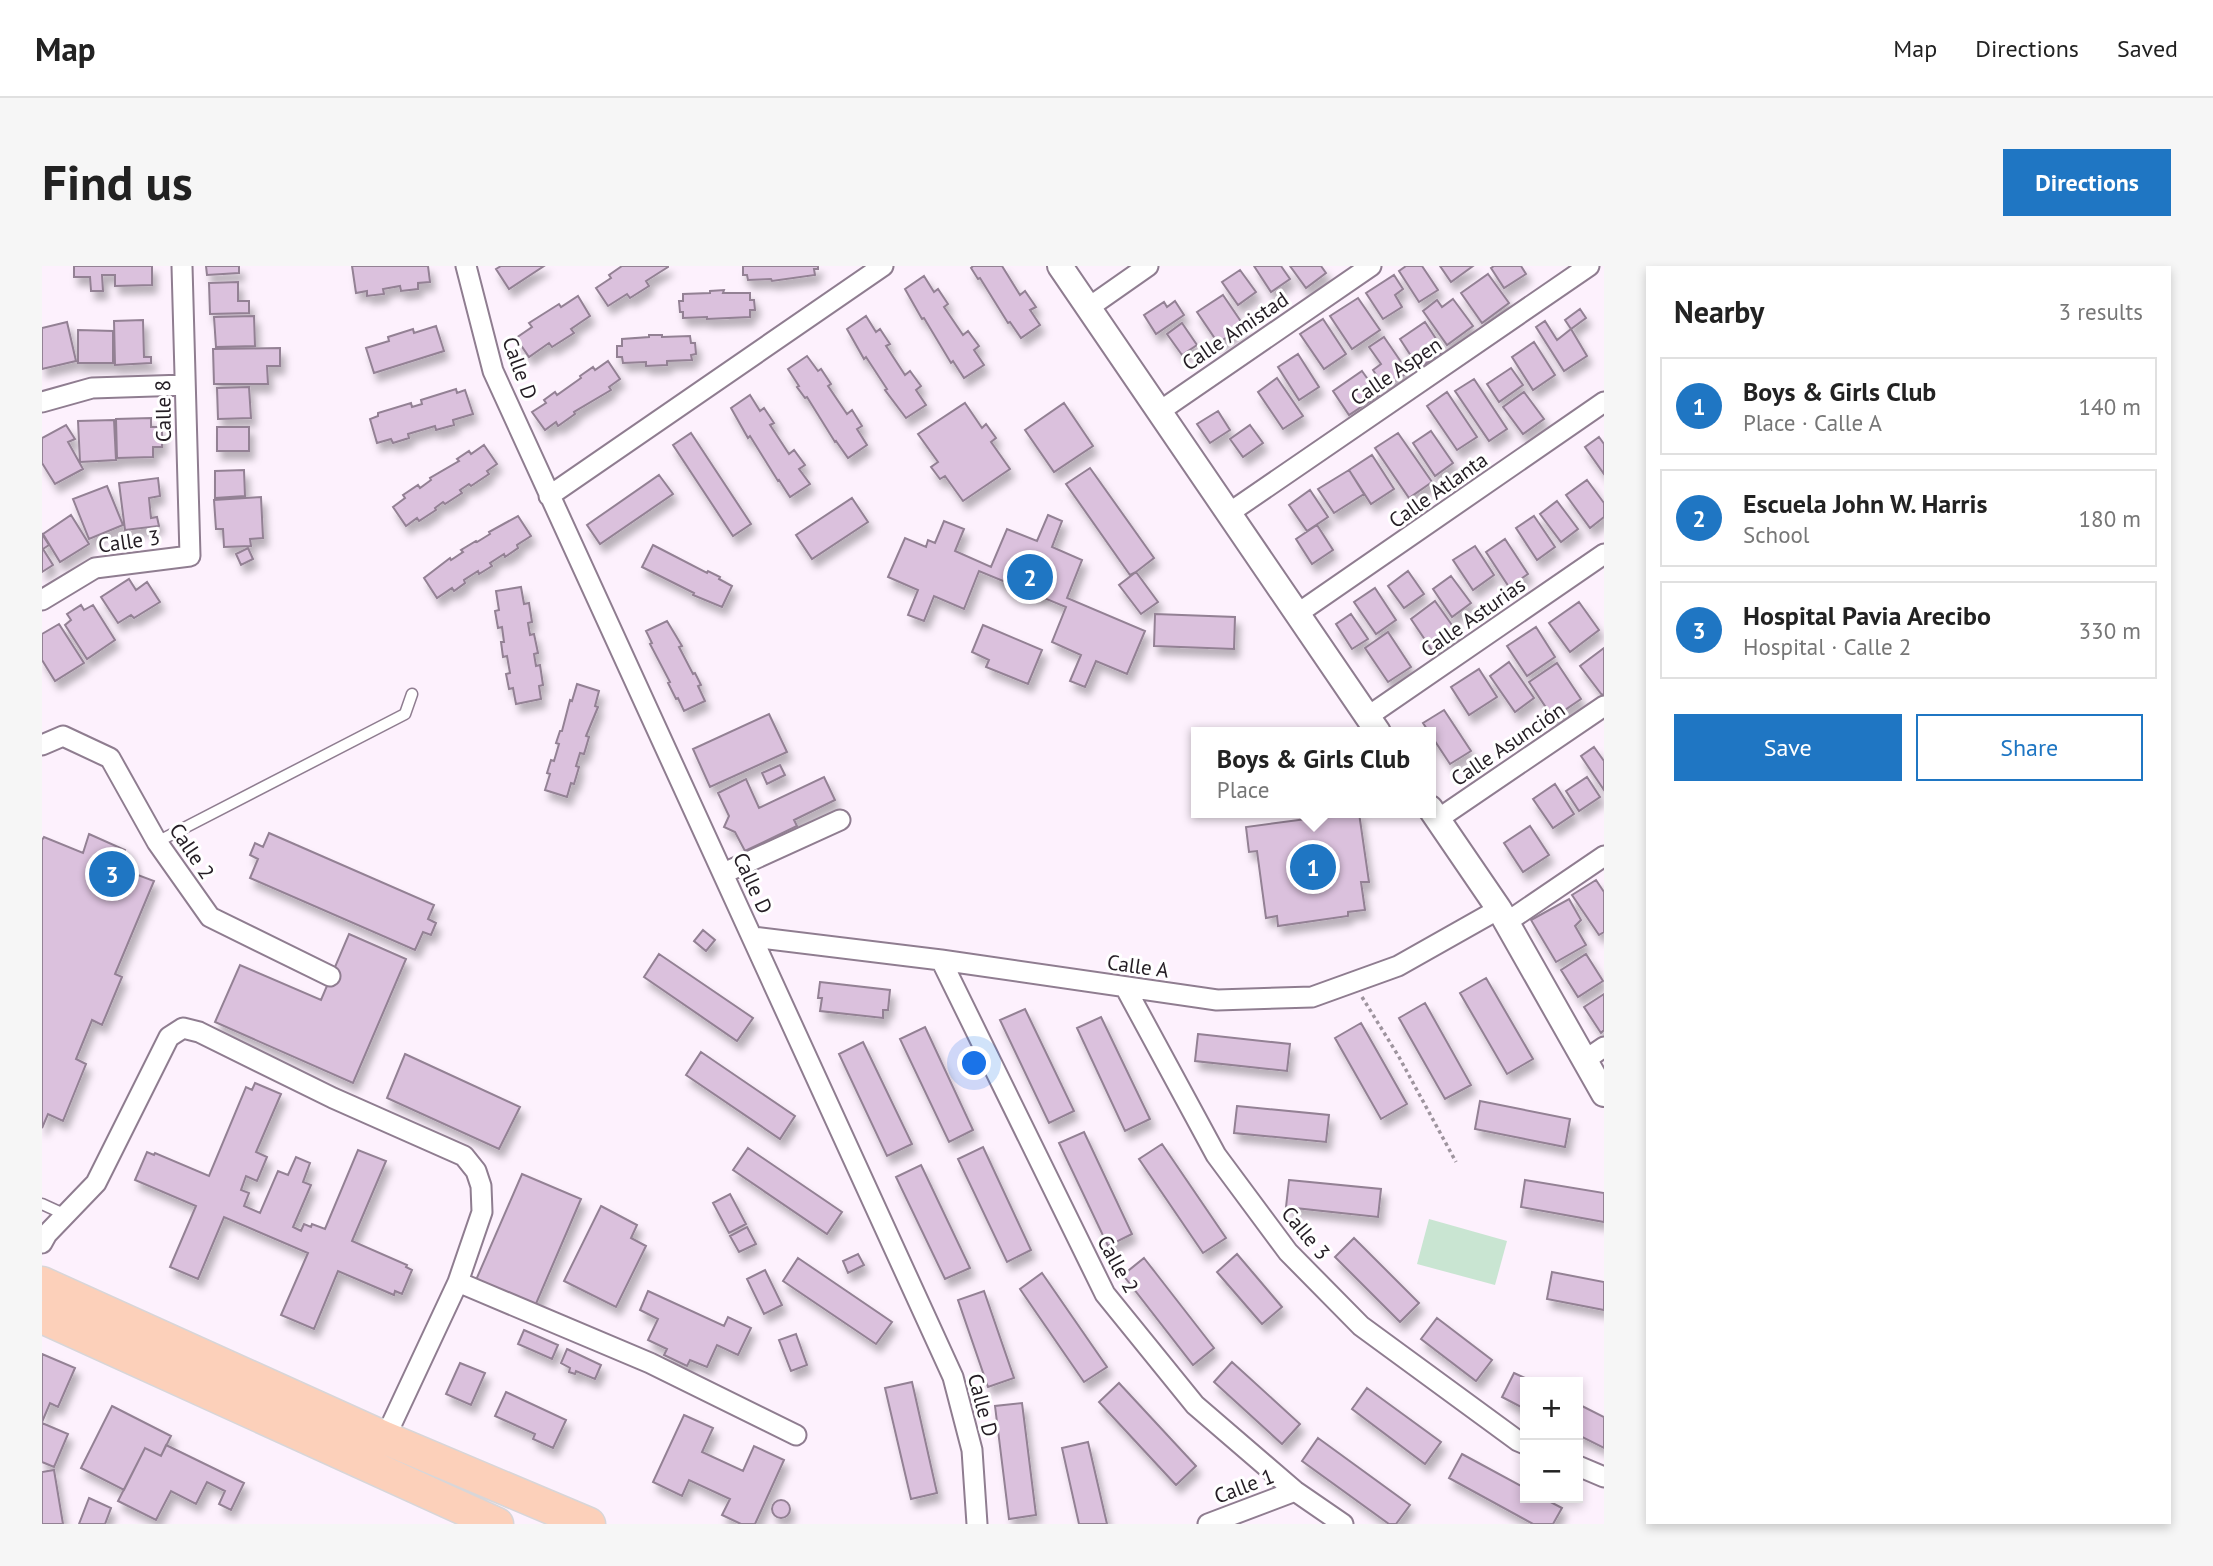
<!DOCTYPE html>
<meta charset="utf-8">
<style>
body{margin:0;font-family:"PT Sans",sans-serif;background:#f6f6f6;color:#222}
.controls{position:absolute;right:21px;bottom:21px;display:grid;overflow:hidden;border-radius:0px;box-shadow:0 4px 10px #0003}
.controls button{width:63px;height:63px;display:grid;place-items:center;padding:0;border:0;border-bottom:2px solid #e0e0e0;background:#fff;color:#222;font:35px sans-serif}
.you{position:absolute;left:933px;top:798px;width:24px;height:24px;margin:-18px;border:5px solid #fff;border-radius:50%;background:#1a73e8;box-shadow:0 0 0 10px #1a73e833}
.badge{display:grid;place-items:center;width:46px;height:46px;border-radius:50%;background:#1f76c3;color:#fff;font-size:23px;font-weight:700}
.pin{position:absolute;translate:-50% -50%;border:4px solid #fff;box-shadow:0 2px 7px #0006}
.popup{position:absolute;left:1149px;top:461px;width:245px;height:91px;box-sizing:border-box;display:grid;place-content:center;border-radius:0px;background:#fff;filter:drop-shadow(0 2px 5px #0005);font-size:23px;white-space:nowrap;color:#767676}
.popup b{font-size:26px;color:#222}
.popup::after{content:'';position:absolute;left:50%;top:100%;margin-left:-14px;border:14px solid transparent;border-top-color:#fff}
.list{margin:0;padding:0;list-style:none}
h2{display:flex;justify-content:space-between;align-items:center;height:91px;margin:0;padding:0 28px;font-size:30px}
h2 small{font-size:23px;font-weight:400;color:#767676}
.list li{display:grid;grid-template-columns:46px 1fr auto;gap:21px;align-items:center;box-sizing:border-box;height:98px;margin:0 14px 14px;padding:0 14px;border:2px solid #e0e0e0;border-radius:0px}
.list b{display:block;font-size:26px;white-space:nowrap}
.list p{margin:0;font-size:23px;white-space:nowrap;color:#767676}
.list em{font-size:23px;font-style:normal;color:#767676}
.actions{display:flex;gap:14px;padding:21px 28px}
.actions a{flex:1;padding:16px 0;border:2px solid #1f76c3;border-radius:0px;text-align:center;font-size:24px;color:#1f76c3}
.actions .main{background:#1f76c3;color:#fff}
.map{position:relative;flex:none;width:1562px;height:1258px;overflow:hidden;border-radius:0px}
header{display:flex;align-items:center;gap:42px;box-sizing:border-box;height:98px;padding:0 35px;background:#fff;border-bottom:2px solid #e0e0e0}
header strong{font-size:33px}
nav{display:flex;gap:38px;margin-inline-start:auto;font-size:24px}
.intro{display:flex;align-items:center;justify-content:space-between;box-sizing:border-box;height:168px;padding:0 42px}
h1{margin:0;font-size:49px}
.button{padding:18px 32px;border-radius:0px;background:#1f76c3;color:#fff;font-size:24px;font-weight:700}
main{display:flex;gap:42px;padding:0 42px}
aside{flex:1;background:#fff;border-radius:0px;box-shadow:0 4px 10px #0003}
.map>svg:first-child{display:block}
.green{fill:#c9e5d2}
.building{fill:#dbc1dd;stroke:#938194;stroke-width:2;filter:url(#shadow)}
.lines{fill:none;stroke-linecap:round;stroke-linejoin:round}
.service-casing{stroke:#8f7d90;stroke-width:13}
.minor-casing{stroke:#8f7d90;stroke-width:23}
.tertiary-casing{stroke:#8f7d90;stroke-width:28}
.primary-casing{stroke:#d8d6d8;stroke-width:35}
.path{stroke:#9e949e;stroke-width:3.5;stroke-dasharray:3.5 3.5;stroke-linecap:butt}
.service{stroke:#fff;stroke-width:10}
.minor{stroke:#fff;stroke-width:19}
.tertiary{stroke:#fff;stroke-width:24}
.primary{stroke:#fcd0ba;stroke-width:32}
.labels{text-anchor:middle;dominant-baseline:central;stroke-width:6;stroke-linejoin:round;paint-order:stroke}
.street-label{font-size:21px;fill:#241d24;stroke:#fff}
</style>
<header>
<strong>Map</strong>
<nav><a>Map</a><a>Directions</a><a>Saved</a></nav>
</header>
<div class="intro"><h1>Find us</h1><a class="button">Directions</a></div>
<main>
<div class="map">
<svg width="1562" height="1258" viewBox="0 0 1562 1258">
<defs>
<filter id="shadow"><feDropShadow dx="4.5" dy="8" stdDeviation="3.5" flood-color="#0004"/></filter>
</defs>
<rect width="100%" height="100%" fill="#fdf1fd"/>
<!-- green -->
<path class="green" d="M1387,953L1465,975L1453,1019L1375,998Z"/>
<!-- building -->
<path class="building" d="M32,0H110V19L73,20V9H60L61,25H49L48,11H32Z
M164,0H197V7L165,9Z
M310,0H386L388,16L376,17V23L359,25L358,20L341,23L342,28L325,30V25L314,27Z
M459,0H502L467,23L454,3Z
M580,0H626V1L604,15L607,20L588,32L585,28L566,40L554,22L569,12L567,9Z
M701,0H776V3H772L773,9L730,15L729,13L706,14L705,9H701Z
M931,0H960L978,29L983,25L994,41L988,44L998,59L979,72L968,56L966,57L938,12L936,13L929,2Z
M1212,0H1239L1248,13L1229,26Z
M1248,0H1279L1284,7L1264,22Z
M1364,0H1380L1396,24L1377,36L1357,5Z
M1398,0H1431L1409,16Z
M1452,0H1479L1484,8L1462,22L1449,2Z
M1198,4L1214,26L1196,39L1180,16Z
M1446,8L1467,37L1440,57L1419,27Z
M1352,9L1361,23L1353,29L1360,41L1341,53L1324,27Z
M882,10L892,26L896,23L906,38L902,41L921,69L926,65L937,80L932,84L942,99L922,112L911,95L909,97L882,52L880,53L863,23Z
M196,16V35H207V47L168,48L167,17Z
M682,24L681,27H708V34H712L713,44H708V51L665,53V51L641,52V46H638L637,35H641V28L668,27V25Z
M1181,29L1202,60L1176,77L1155,46Z
M536,30L548,50L529,63L532,67L510,81L507,77L487,91L474,72L490,61L487,57L517,38L519,41Z
M1316,32L1338,64L1310,83L1288,50Z
M1411,33L1431,60L1405,79L1381,45L1395,34L1400,41Z
M1133,35L1142,49L1114,68L1102,49L1122,36L1125,41Z
M1538,43L1544,52L1529,63L1523,54Z
M212,50L213,80L174,81L172,51Z
M824,50L834,66L838,63L848,78L844,80L863,109L868,105L879,120L874,124L884,139L864,152L843,124L845,123L824,91L822,93L805,63Z
M1281,53L1304,88L1282,103L1258,68Z
M101,54L102,91H109V97L73,99L72,55Z
M1503,55L1515,74L1529,63L1545,90L1522,105L1494,61Z
M25,56L34,95L0,103V62Z
M1383,56L1402,85L1377,102L1358,73Z
M1140,57L1155,79L1140,89L1125,68Z
M394,60L402,85L332,107L324,82L347,75L346,71L371,63L372,67Z
M36,64L71,65V97H36Z
M607,69H620V71L648,70L649,77H653L654,88L649,89L650,94L625,95V99L604,100V96L581,97L580,91H575V80H580V73L607,71Z
M1342,71L1366,106L1343,122L1331,104L1339,98L1327,81Z
M1492,76L1513,109L1491,124L1470,91Z
M238,82V100H225L226,118H172L171,83Z
M1256,88L1277,121L1257,134L1236,101Z
M765,90L776,105L779,103L789,118L786,120L805,148L810,144L820,160L815,163L825,179L806,192L794,175L793,176L765,131L763,132L755,121L757,120L746,103Z
M566,95L578,113L567,121L569,124L532,146L533,148L516,160L514,156L503,164L490,146L504,137L502,134L513,126L515,129L539,112L538,110L551,101L553,104Z
M1469,102L1481,119L1457,136L1445,118Z
M1320,105L1337,129L1307,149L1291,125Z
M1235,112L1261,150L1241,163L1216,126Z
M1432,113L1465,163L1447,175L1413,125Z
M207,121L209,152L176,153L175,122Z
M414,123L415,127L423,124L431,148L411,154L412,159L394,164L393,160L366,168L367,172L351,177L349,173L335,177L328,153L336,150V147L369,137L370,141L380,138L379,134Z
M1405,126L1435,171L1415,184L1385,140Z
M1482,126L1502,153L1481,168L1461,141Z
M708,129L718,145L722,142L732,157L728,159L747,188L752,184L763,199L757,203L768,218L748,231L737,214L736,215L708,170L706,172L689,142Z
M923,137L940,162L944,158L954,172L949,176L968,203L921,235L903,210L898,213L889,201L896,196L876,168Z
M1022,137L1051,180L1012,206L983,164Z
M1176,145L1188,164L1168,177L1155,158Z
M109,152V161H120V181H111V191L75,192L74,153Z
M72,154L74,194L38,196L36,155Z
M24,159L33,173L26,176L41,203L13,218L0,197V172Z
M1208,159L1221,177L1201,191L1188,173Z
M175,161H207V185H175Z
M1389,165L1411,197L1393,210L1371,177Z
M649,167L709,258L691,270L631,179Z
M1356,167L1390,216L1367,232L1333,182Z
M1557,171L1562,178V208L1543,181Z
M442,179L455,198L445,205L447,208L429,220L427,218L418,224L420,227L403,238L401,236L393,242L394,244L377,255L375,252L364,260L351,241L363,232L361,229L376,219L378,222L389,214L388,212L417,195L415,193L427,185L429,188Z
M1330,189L1352,223L1329,238L1307,204Z
M1048,202L1112,292L1094,306L1088,309L1024,218Z
M202,204L203,230L173,232V205Z
M1307,204L1322,228L1292,247L1276,223Z
M617,209L631,228L558,278L545,259Z
M116,212L118,230L107,232L109,252L115,251L117,260L83,264L77,217Z
M1545,214L1562,237V251L1548,262L1524,229Z
M65,220L81,259L47,273L31,233Z
M1268,224L1286,251L1265,265L1247,239Z
M219,231L221,272L208,273L209,280L182,281L181,263H174L172,234Z
M810,232L826,256L770,293L754,269Z
M1515,235L1536,263L1519,276L1498,248Z
M29,249L47,278L18,296L1,268Z
M1006,249L1020,255L1010,281L1040,294L1025,332L1103,365L1085,408L1054,395L1043,421L1028,415L1039,389L1010,376L1024,341L937,305L922,343L892,330L882,355L866,349L876,324L846,311L863,272L884,281L886,274L893,277L902,255L922,263L913,285L949,301L965,263L995,275Z
M476,250L489,270L475,279L476,282L463,291L462,288L448,297L450,300L437,308L436,305L422,314L423,317L412,325L410,322L395,332L382,312L408,292L409,294L421,286L419,284L434,275L435,276L448,268L447,266Z
M1492,250L1513,281L1495,294L1474,262Z
M1275,259L1291,284L1270,298L1254,273Z
M0,268L7,279L1,283L11,299L0,306Z
M1463,273L1486,308L1467,321L1444,286Z
M611,279L665,307L666,305L678,311L677,313L690,320L680,341L651,329L652,327L600,301Z
M1433,280L1452,309L1431,324L1411,294Z
M206,282L211,293L199,299L194,288Z
M1366,305L1382,328L1362,342L1346,320Z
M1094,306L1116,336L1099,348L1077,319Z
M1409,310L1429,337L1410,351L1391,323Z
M87,313L94,324L105,316L118,336L92,352L89,349L76,357L59,331Z
M479,321L482,338L487,337L490,356L486,357L488,369L492,368L496,387L492,388L494,400L498,399L501,419L497,420L499,433L474,438L471,422L467,423L464,408L468,407L465,390L461,391L459,376H462L460,361L456,362L453,345L457,344L454,325Z
M1333,322L1354,354L1334,368L1312,336Z
M1393,335L1417,369L1392,387L1369,353Z
M1537,336L1557,364L1528,386L1507,357Z
M39,339L42,344L51,339L73,374L45,393L23,359L29,354L25,348Z
M1113,348L1193,351L1192,383L1112,380Z
M1309,348L1326,373L1310,383L1294,358Z
M625,355L640,380L637,381L651,408L653,407L659,419L656,420L663,435L642,445L636,432L634,433L626,417L628,416L608,378L610,377L604,365Z
M17,358L42,397L13,415L0,394V368Z
M941,359L1000,384L986,418L944,401L947,394L930,386Z
M1494,361L1513,391L1485,410L1465,380Z
M1346,366L1369,401L1346,416L1323,382Z
M1562,382V428L1560,429L1538,400Z
M1467,396L1492,432L1473,446L1448,410Z
M1515,397L1539,433L1511,452L1487,416Z
M1437,403L1455,431L1427,449L1409,421Z
M535,418L557,425L553,440L556,441L544,470L547,471L542,488L538,487L534,500L537,501L532,518L529,517L525,531L503,524L508,508L505,507L509,494L512,495L517,478L514,477L518,465H520L528,434L530,435Z
M1402,444L1429,485L1408,498L1381,457Z
M727,448L745,486L668,521L651,483Z
M1552,481L1562,495V524L1539,490Z
M738,499L743,509L725,518L720,507Z
M782,511L793,534L752,554L755,560L703,585L693,566L682,561L687,550L676,527L704,513L717,542Z
M1545,511L1558,531L1537,545L1524,525Z
M1513,518L1532,548L1511,562L1491,533Z
M1310,547H1317L1327,616H1319L1323,644L1306,646V650L1236,660L1235,650L1224,652L1215,585L1207,586L1204,561Z
M1488,560L1507,589L1481,606L1462,577Z
M227,567L392,639L386,653L394,657L389,669L381,666L373,684L208,612L216,593L208,589L213,577L221,581Z
M47,568L83,584L77,602L112,615L73,708L80,711L60,759L50,754L34,793L44,798L21,855L6,848L0,862V574L2,571L41,587Z
M1554,614L1562,626V666L1557,669L1530,629Z
M1527,633L1539,654L1533,660L1544,679L1514,696L1489,654Z
M661,664L673,674L664,685L652,675Z
M307,668L364,693L311,817L173,756L198,699L279,734Z
M617,688L711,752L695,775L602,711Z
M1544,688L1561,715L1536,731L1519,704Z
M1444,712L1491,793L1465,808L1418,727Z
M778,716L848,724L846,744H841V752L778,745L780,732H776Z
M1562,728V764L1559,767L1542,741Z
M1383,737L1429,819L1403,833L1357,752Z
M983,743L1032,845L1007,857L958,754Z
M1059,751L1108,853L1083,865L1035,762Z
M1319,757L1365,838L1339,853L1293,772Z
M883,761L931,864L907,876L858,773Z
M1156,768L1248,778L1245,805L1153,795Z
M821,776L870,878L845,890L797,788Z
M659,786L753,850L738,873L644,809Z
M363,788L478,841L457,883L345,832Z
M213,817L239,828L214,886L225,891L215,915L204,910L199,924L207,927L202,940L218,947L236,905L246,909L254,891L268,897L261,916L269,919L251,961L259,965L262,958L269,961L270,958L283,963L316,884L344,895L310,975L365,999L364,1001L370,1004L360,1028L353,1025L352,1029L296,1005L272,1063L239,1049L266,987L182,951L156,1013L128,1001L154,940L93,914L105,886L112,889L113,887L167,910L204,821L210,824Z
M1438,835L1528,853L1523,881L1433,863Z
M1195,840L1287,849L1284,876L1192,867Z
M1042,866L1090,968L1066,980L1017,877Z
M1120,878L1184,972L1161,987L1097,893Z
M941,881L989,984L965,996L916,893Z
M706,882L800,946L785,968L691,904Z
M879,899L928,1002L903,1013L854,911Z
M480,908L539,933L493,1040L434,1014Z
M1247,914L1339,923L1336,951L1244,941Z
M1483,914L1562,927V956L1479,941Z
M688,928L704,958L687,967L671,937Z
M559,940L595,959L589,972L604,980L574,1041L522,1015Z
M705,961L714,978L697,986L688,970Z
M1312,972L1377,1037L1358,1056L1293,991Z
M816,988L822,999L806,1007L801,995Z
M1195,988L1240,1041L1220,1058L1175,1006Z
M756,992L850,1056L834,1078L741,1015Z
M1102,992L1172,1082L1151,1099L1081,1009Z
M723,1004L740,1039L722,1048L705,1013Z
M1510,1006L1562,1016V1044L1505,1033Z
M1000,1007L1065,1101L1042,1116L978,1023Z
M606,1025L682,1060L686,1051L709,1062L696,1089L675,1079L665,1101L648,1094L645,1100L622,1089L625,1083L606,1074L616,1053L598,1044Z
M942,1025L972,1112L946,1121L916,1034Z
M1395,1052L1450,1094L1434,1115L1379,1073Z
M482,1064L516,1079L510,1093L476,1078Z
M754,1068L765,1099L749,1105L737,1074Z
M525,1083L559,1099L553,1113L534,1105L533,1108L527,1106L528,1102L519,1097Z
M0,1088L33,1102L16,1141L8,1137L0,1156Z
M1190,1096L1258,1158L1240,1178L1172,1116Z
M418,1097L443,1107L429,1139L404,1128Z
M1472,1107L1492,1116H1483V1143L1460,1131Z
M870,1116L895,1227L869,1233L843,1122Z
M1077,1117L1154,1200L1134,1219L1057,1136Z
M1325,1122L1399,1176L1383,1198L1310,1143Z
M464,1126L524,1154L511,1182L491,1173L493,1168L453,1150Z
M980,1137L994,1249L967,1253L953,1140Z
M1536,1138L1562,1151V1182L1536,1169Z
M70,1140L129,1170L119,1190L103,1182L82,1224L39,1202Z
M642,1149L671,1162L660,1186L701,1205L712,1180L742,1194L713,1258H699L680,1249L688,1233L647,1214L640,1230L611,1216Z
M0,1157L26,1168L12,1201L0,1196Z
M1276,1172L1368,1239L1354,1258H1347L1260,1195Z
M1046,1176L1065,1258H1037L1020,1182Z
M124,1179L202,1217L189,1244L177,1238L183,1225L165,1216L154,1238L129,1225L114,1254L76,1235L103,1182L119,1190Z
M1420,1188L1483,1222V1232H1501L1520,1242L1511,1258H1491L1407,1212Z
M12,1204L21,1258H0V1206Z
M47,1232L69,1242L63,1258H37Z
M730 1243a9 9 0 1 1 18 0a9 9 0 1 1-18 0Z"/>
<g class="lines">
<defs>
<path id="service" d="M115,576L363,448L370,428
M0,938L24,949"/>
<path id="minor" d="M424,0L451,105L911,1111L930,1184L935,1258
M1046,42L1106,0
M0,136L50,122L143,119
M1118,145L1329,0
M507,230L841,0
M1187,247L1547,0
M0,334L53,302L148,290L140,0
M1255,348L1562,136
M1325,451L1562,288
M0,479L21,470L68,492L115,576L168,651L288,710
M1396,553L1562,440
M682,607L798,554
M1465,656L1562,590
M711,671L899,694L1175,734L1270,731L1356,700L1457,643
M899,694L1063,1028L1153,1139L1253,1225L1301,1258
M1083,721L1174,889L1246,986L1319,1060L1476,1175L1483,1178
M1543,794L1562,781
M0,977L5,968L54,917L127,771L141,762L157,766L291,832L422,890L434,905L439,920L440,946L416,1016L343,1172
M416,1016L608,1097L754,1169
M1536,1200L1562,1211
M1166,1258L1253,1225"/>
<path id="tertiary" d="M1018,0L1336,466
M1388,542L1457,643L1562,828"/>
<path id="primary" d="M0,1017L343,1172L547,1258
M0,1051L455,1258"/>
</defs>
<!-- service casing -->
<use href="#service" class="service-casing"/>
<!-- minor casing -->
<use href="#minor" class="minor-casing"/>
<!-- tertiary casing -->
<use href="#tertiary" class="tertiary-casing"/>
<!-- primary casing -->
<use href="#primary" class="primary-casing"/>
<!-- path -->
<path class="path" d="M1320,731L1357,791L1414,896"/>
<!-- service -->
<use href="#service" class="service"/>
<!-- minor -->
<use href="#minor" class="minor"/>
<!-- tertiary -->
<use href="#tertiary" class="tertiary"/>
<!-- primary -->
<use href="#primary" class="primary"/>
</g>
<g class="labels">
<!-- street labels -->
<g class="street-label">
<text transform="translate(1193 65) rotate(-34)">Calle Amistad</text>
<text transform="translate(478 102) rotate(70)">Calle D</text>
<text transform="translate(1354 105) rotate(-34)">Calle Aspen</text>
<text transform="translate(121 145) rotate(-91)">Calle 8</text>
<text transform="translate(1396 224) rotate(-35)">Calle Atlanta</text>
<text transform="translate(87 275) rotate(-8)">Calle 3</text>
<text transform="translate(1431 351) rotate(-35)">Calle Asturias</text>
<text transform="translate(1466 478) rotate(-34)">Calle Asunción</text>
<text transform="translate(150 585) rotate(56)">Calle 2</text>
<text transform="translate(711 617) rotate(65)">Calle D</text>
<text transform="translate(1096 700) rotate(8)">Calle A</text>
<text transform="translate(1264 967) rotate(50)">Calle 3</text>
<text transform="translate(1076 998) rotate(61)">Calle 2</text>
<text transform="translate(941 1139) rotate(75)">Calle D</text>
<text transform="translate(1202 1220) rotate(-21)">Calle 1</text>
</g>
</g>
</svg>
<div class="controls">
<button>+</button>
<button>−</button>
</div>
<div class="you"></div>
<div class="pin badge" style="left:1271px;top:601px">1</div>
<div class="popup"><b>Boys &amp; Girls Club</b>Place</div>
<div class="pin badge" style="left:988px;top:311px">2</div>
<div class="pin badge" style="left:70px;top:608px">3</div>
</div>
<aside>
<h2>Nearby<small>3 results</small></h2>
<ul class="list">
<li><span class="badge">1</span><div><b>Boys &amp; Girls Club</b><p>Place · Calle A</p></div><em>140 m</em></li>
<li><span class="badge">2</span><div><b>Escuela John W. Harris</b><p>School</p></div><em>180 m</em></li>
<li><span class="badge">3</span><div><b>Hospital Pavia Arecibo</b><p>Hospital · Calle 2</p></div><em>330 m</em></li>
</ul>
<div class="actions"><a class="main">Save</a><a>Share</a></div>
</aside>
</main>
